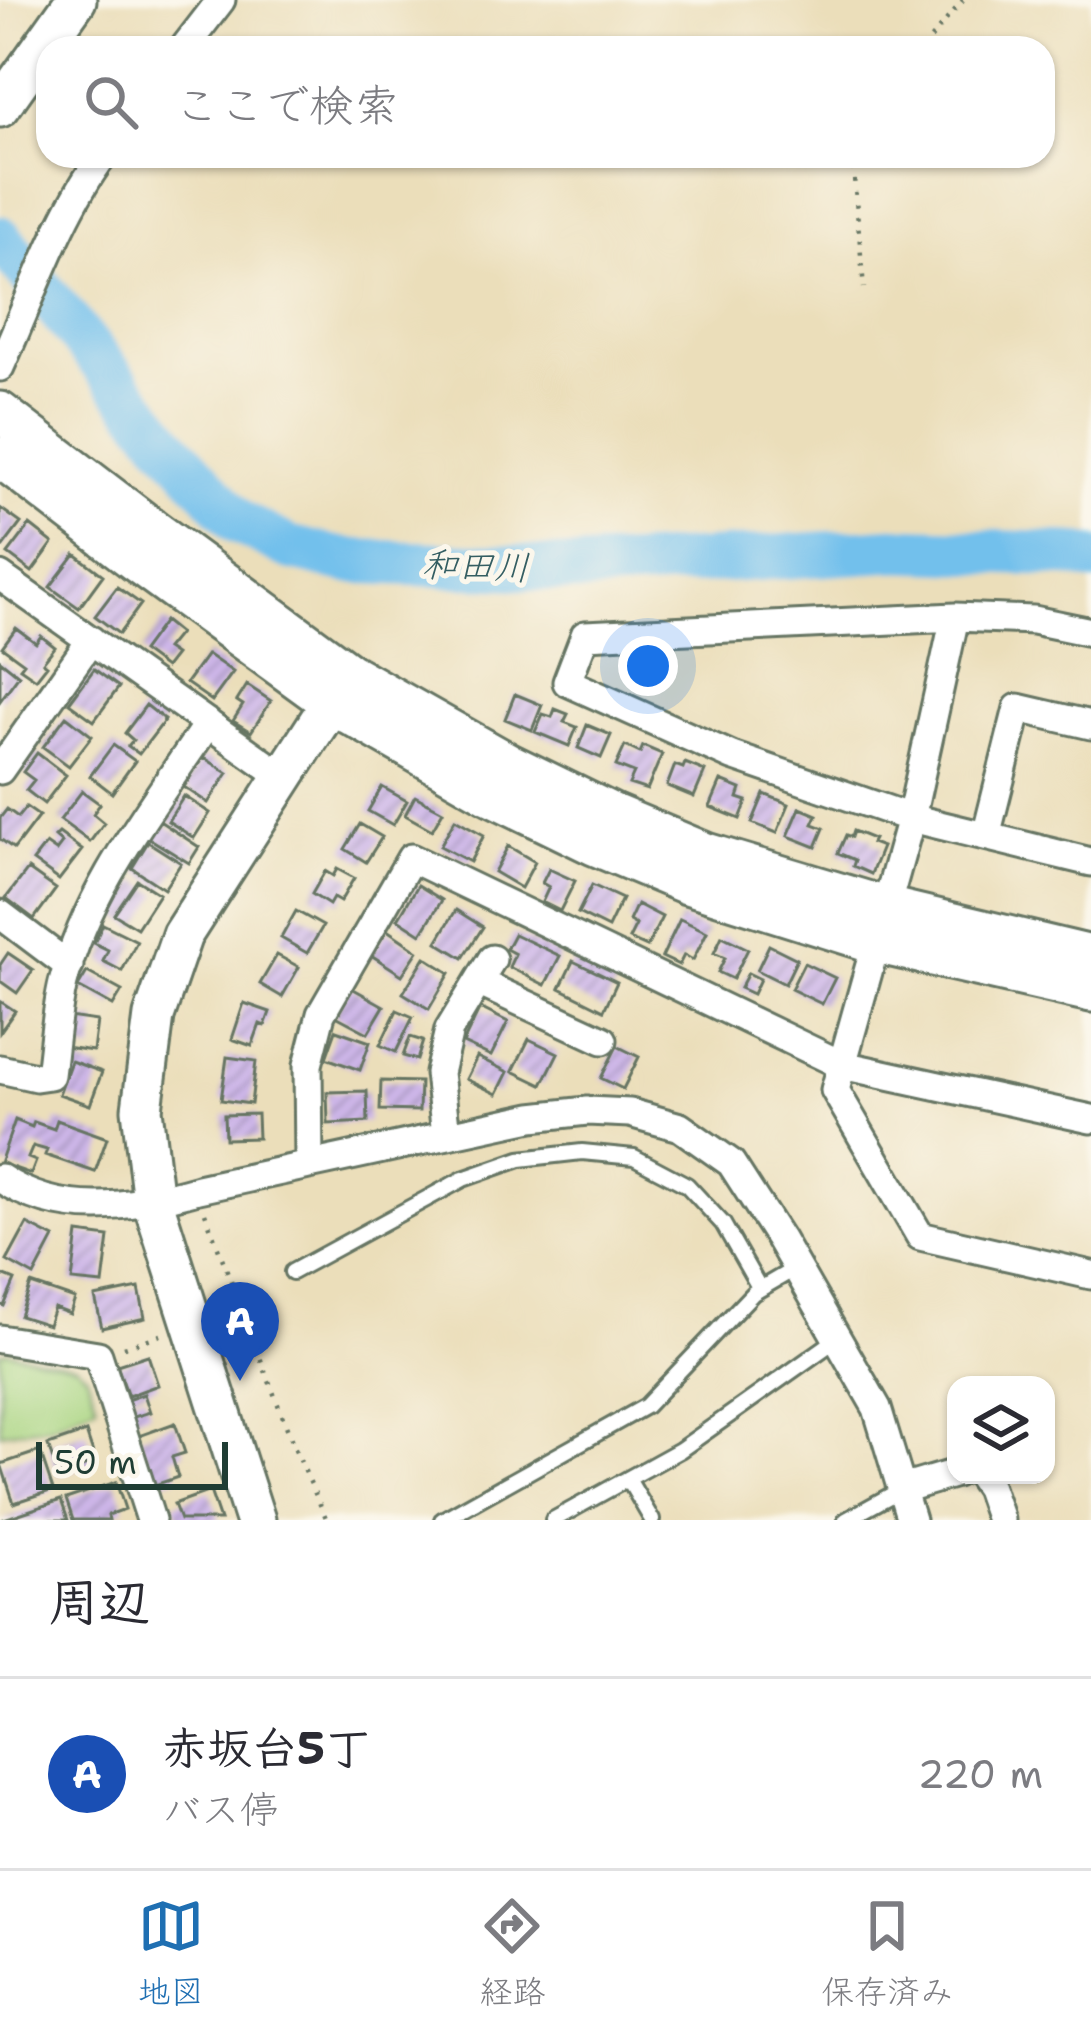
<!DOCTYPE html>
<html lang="ja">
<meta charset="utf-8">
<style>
body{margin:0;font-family:"Shantell Sans","Klee One",sans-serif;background:#f2f2f3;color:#2b2b33}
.controls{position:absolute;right:36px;bottom:36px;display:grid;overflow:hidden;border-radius:24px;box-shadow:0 3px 9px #0004}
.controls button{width:108px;height:108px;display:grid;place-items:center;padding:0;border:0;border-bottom:3px solid #e1e1e2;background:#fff;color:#2b2b33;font:60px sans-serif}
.scale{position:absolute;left:36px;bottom:30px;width:192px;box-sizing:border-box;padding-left:12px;border:6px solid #1f3d34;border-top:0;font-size:33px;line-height:42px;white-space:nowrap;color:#1f3d34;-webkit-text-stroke:9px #fbf7ec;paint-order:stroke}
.you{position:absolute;left:648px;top:666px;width:42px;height:42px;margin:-30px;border:9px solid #fff;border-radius:50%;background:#1a73e8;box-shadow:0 0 0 18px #1a73e833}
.badge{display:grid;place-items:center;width:78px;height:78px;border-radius:50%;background:#1f6fb2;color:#fff;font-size:39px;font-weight:700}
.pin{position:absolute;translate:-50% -99px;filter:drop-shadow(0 3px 6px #0008)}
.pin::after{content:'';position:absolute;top:63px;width:42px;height:36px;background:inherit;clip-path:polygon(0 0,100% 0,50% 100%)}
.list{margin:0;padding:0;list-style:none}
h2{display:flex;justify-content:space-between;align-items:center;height:156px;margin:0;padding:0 48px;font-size:51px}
h2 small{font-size:39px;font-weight:400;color:#7c7c81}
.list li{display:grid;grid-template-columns:78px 1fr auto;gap:36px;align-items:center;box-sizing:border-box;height:192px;padding:0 48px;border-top:3px solid #e1e1e2}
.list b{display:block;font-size:45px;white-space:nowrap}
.list p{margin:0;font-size:39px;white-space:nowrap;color:#7c7c81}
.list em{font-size:39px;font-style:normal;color:#7c7c81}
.icon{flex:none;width:66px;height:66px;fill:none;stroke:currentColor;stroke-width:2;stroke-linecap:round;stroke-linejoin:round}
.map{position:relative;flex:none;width:1091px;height:1520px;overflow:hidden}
.search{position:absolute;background:#fff;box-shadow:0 3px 9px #0004;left:36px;right:36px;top:36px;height:132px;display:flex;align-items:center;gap:30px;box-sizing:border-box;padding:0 42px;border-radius:36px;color:#7c7c81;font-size:45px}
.sheet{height:348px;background:#fff}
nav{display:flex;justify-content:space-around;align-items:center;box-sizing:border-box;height:168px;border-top:3px solid #e1e1e2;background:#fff;font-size:33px;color:#7c7c81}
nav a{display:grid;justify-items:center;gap:6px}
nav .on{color:#1f6fb2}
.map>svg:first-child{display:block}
.green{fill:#a8d480;stroke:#64885a;stroke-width:3}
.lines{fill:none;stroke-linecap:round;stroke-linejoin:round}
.river{stroke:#72c0ec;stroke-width:45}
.building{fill:url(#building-hatch)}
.lane-casing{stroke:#667563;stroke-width:20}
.street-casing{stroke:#667563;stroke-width:33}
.secondary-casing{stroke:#667563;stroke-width:45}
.path{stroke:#667563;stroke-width:4.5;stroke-dasharray:3 9;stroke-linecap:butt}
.lane{stroke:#fff;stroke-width:14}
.street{stroke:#fff;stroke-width:27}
.secondary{stroke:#fff;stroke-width:39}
.labels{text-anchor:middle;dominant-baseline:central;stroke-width:10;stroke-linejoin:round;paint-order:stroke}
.water-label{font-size:36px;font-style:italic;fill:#345e62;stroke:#fbf7ec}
</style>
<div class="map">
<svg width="1091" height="1520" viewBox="0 0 1091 1520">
<defs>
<pattern id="building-hatch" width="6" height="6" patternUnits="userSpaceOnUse" patternTransform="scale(3)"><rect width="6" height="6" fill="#cdb6e8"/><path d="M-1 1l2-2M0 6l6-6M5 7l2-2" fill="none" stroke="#a695bd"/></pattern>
</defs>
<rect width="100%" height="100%" fill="#fbf7ec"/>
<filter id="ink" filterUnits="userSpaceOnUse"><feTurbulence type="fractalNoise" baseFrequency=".00833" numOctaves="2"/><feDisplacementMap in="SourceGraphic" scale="24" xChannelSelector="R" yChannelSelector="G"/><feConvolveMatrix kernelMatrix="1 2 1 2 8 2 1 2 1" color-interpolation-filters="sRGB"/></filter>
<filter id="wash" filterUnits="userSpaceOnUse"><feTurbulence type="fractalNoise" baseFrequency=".004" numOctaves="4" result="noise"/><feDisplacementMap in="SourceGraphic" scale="48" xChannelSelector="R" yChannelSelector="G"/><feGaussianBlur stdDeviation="2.7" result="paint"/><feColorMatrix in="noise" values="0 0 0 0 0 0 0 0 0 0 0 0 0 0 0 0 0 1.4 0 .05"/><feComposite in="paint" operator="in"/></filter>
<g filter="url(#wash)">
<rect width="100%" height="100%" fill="#ebdeba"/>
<!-- green -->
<path class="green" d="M7,1351L76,1365L87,1375L97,1405L49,1426L0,1433V1353Z"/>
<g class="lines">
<!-- river -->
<path class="river" d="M0,238L162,437L238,522L290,548L347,561L580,570L897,549L1073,555L1091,559"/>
</g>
<g id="blocks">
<!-- building -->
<path class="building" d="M0,508L21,523L3,547L0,545Z
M30,525L53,543L32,572L8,554Z
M75,554L103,575L79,608L50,587Z
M117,587L141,604L119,634L95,616Z
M164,621L179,633L166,649L175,655L165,668L142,651Z
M16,628L36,643L41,636L55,647L43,662L47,665L36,679L20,668L24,663L2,647Z
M207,654L233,672L212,701L186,683Z
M0,660L19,675L0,701Z
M94,669L119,687L94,721L69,703Z
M247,685L271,701L251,732L233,721L243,705L237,701Z
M515,694L542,705L532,730L505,719Z
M146,705L165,720L139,754L128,746L133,740L125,733Z
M555,709L568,714L564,722L577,727L569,746L535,732L543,714L552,717Z
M66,716L92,736L69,766L43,747Z
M587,725L611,735L601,758L578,748Z
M113,745L135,761L112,793L90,776Z
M625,746L640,753L643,746L662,754L647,790L629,784L634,773L616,766Z
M37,753L66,775L44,804L26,790L34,780L23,772Z
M203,757L228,773L208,803L184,787Z
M685,763L705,771L694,797L667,786L675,765L683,768Z
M721,781L741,789L738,798L747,801L740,819L710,807Z
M382,787L407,801L393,825L368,811Z
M82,791L100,804L93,814L104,823L90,842L60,820Z
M764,794L789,804L777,833L752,823Z
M184,796L210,813L194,838L168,821Z
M415,796L443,811L432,830L405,815Z
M26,807L39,816L14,849L0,839V818L7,809L18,817Z
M800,808L817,815L813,824L824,828L816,847L788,836Z
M455,819L484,835L470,862L440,846Z
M158,820L199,847L189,863L147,837Z
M360,824L382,837L366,862L345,849Z
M853,831L873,839L871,843L882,847L871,874L853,866L855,860L838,853L846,835L851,837Z
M59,833L82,850L59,880L33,861L46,844L56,851L62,843L55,837Z
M148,842L181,863L164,889L132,868Z
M508,846L535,862L521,888L494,872Z
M28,869L56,889L34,919L6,898Z
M337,869L354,878L340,902L333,898L329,905L312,894L325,871L333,876Z
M549,869L575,881L560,911L542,902L549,887L542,883Z
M137,880L159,894L137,928L114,914Z
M418,885L442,900L421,934L398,919Z
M592,885L622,899L608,928L578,913Z
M637,904L662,917L647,947L629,939L636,925L629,921Z
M456,910L483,927L463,958L437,942Z
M296,911L323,926L307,953L281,938Z
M680,919L707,932L693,960L684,955L679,965L662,957Z
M103,924L137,941L122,971L103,961L108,950L94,943Z
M387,930L418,951L402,975L371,955Z
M514,934L560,956L545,985L509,967L515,954L506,949Z
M722,936L748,949L733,979L718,972L725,958L714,953Z
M769,945L797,959L785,984L757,970Z
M8,953L33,970L17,993L0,981V965Z
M277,955L299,967L282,997L260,984Z
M425,957L450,973L429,1009L403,993Z
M573,961L617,982L604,1010L560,988Z
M804,963L835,978L822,1004L791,989Z
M87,972L122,991L113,1006L78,987Z
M748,973L760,979L753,994L740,988Z
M350,987L384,1006L368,1033L334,1015Z
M0,1001L15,1011L0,1032Z
M244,1003L270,1012L265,1026L260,1024L252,1046L232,1039Z
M480,1008L508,1022L491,1056L463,1043Z
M397,1010L413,1017L396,1052L380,1045Z
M69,1017L97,1021L93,1051L65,1047Z
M336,1030L370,1042L360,1070L326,1058Z
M410,1037L423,1041L417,1060L403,1056Z
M529,1039L558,1053L542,1085L513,1071Z
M617,1046L639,1057L623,1089L601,1078Z
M227,1057L256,1061L251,1104L221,1100Z
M477,1057L508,1072L497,1094L466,1079Z
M71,1061L102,1072L90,1105L59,1094Z
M381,1081L420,1082L419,1111L380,1110Z
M367,1091L368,1122L328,1124L327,1092Z
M257,1114L258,1138L225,1139L224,1115Z
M15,1120L32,1127L34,1122L54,1129L57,1120L107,1138L95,1172L45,1155L47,1150L33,1146L28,1158L36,1161L31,1174L0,1163Z
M27,1224L54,1238L34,1276L7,1261Z
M78,1233L109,1237L103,1284L72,1281Z
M0,1274L15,1280L4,1306L0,1304Z
M31,1284L75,1299L70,1314L54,1308L48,1325L20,1316Z
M139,1288L145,1318L102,1328L95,1297Z
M148,1355L158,1385L128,1396L117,1365Z
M144,1394L150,1412L131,1418L124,1401Z
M175,1423L185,1453L172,1457L178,1477L155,1485L139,1436Z
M86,1432L96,1462L58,1475L48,1445Z
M40,1451L53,1490L14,1503L1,1464Z
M116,1482L125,1509L108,1515L109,1520H73L66,1499Z
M210,1491L220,1520H180L174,1504Z
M61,1500L68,1520H5L4,1519Z"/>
</g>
</g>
<g filter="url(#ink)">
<use href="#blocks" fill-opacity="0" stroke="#667563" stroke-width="3"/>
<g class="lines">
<defs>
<path id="lane" d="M292,1272L463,1179L520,1159L582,1152L634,1157L687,1185L723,1224L760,1289
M628,1479L652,1520
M442,1520L646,1406L753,1293L796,1268
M553,1520L680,1450L837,1339
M846,1520L902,1489"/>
<path id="street" d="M184,48L221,0
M0,367C30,302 60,212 103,156
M0,576L282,776
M955,617L585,635L567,682L732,756L911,818L1091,862
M1091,632L1033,620L955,617L911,818L835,1090L920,1236L1091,1275
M0,770L91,640
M986,836L1018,708L1091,725
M0,914L69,966
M478,982L603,1040
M0,1069L36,1077L50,1075C54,1045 56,1012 63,983C88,886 154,805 208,723
M446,1135L439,1073L449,1030L492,959
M309,1165L308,1065L321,1014L411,858L842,1065L1091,1119
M0,1178C60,1219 132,1208 198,1189L532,1117L587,1111L630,1113L680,1127L731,1163L780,1239L877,1408L911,1520
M0,1339L98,1355L151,1520
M980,1475L989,1488L1000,1520
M902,1489L956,1473"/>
<path id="secondary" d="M0,107L76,0
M0,412L154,530L349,673L510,764L613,814L706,853L886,907L1091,956
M0,457L135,561L332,704L491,795L594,845L687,884L875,943L1091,992
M255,1520L153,1202L142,1109L154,1016L182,935L344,683"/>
</defs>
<!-- lane casing -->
<use href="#lane" class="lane-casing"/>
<!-- street casing -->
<use href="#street" class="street-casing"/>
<!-- secondary casing -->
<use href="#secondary" class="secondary-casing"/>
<!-- path -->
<path class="path" d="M923,48L963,0
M852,156L864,288
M205,1213L295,1449L327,1520
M124,1347L164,1334"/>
<!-- lane -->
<use href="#lane" class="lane"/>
<!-- street -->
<use href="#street" class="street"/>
<!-- secondary -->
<use href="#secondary" class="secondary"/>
</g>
</g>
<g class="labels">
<!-- water labels -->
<g class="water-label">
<text transform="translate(476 566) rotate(2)">和田川</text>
</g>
</g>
</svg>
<div class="controls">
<button><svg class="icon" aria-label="layers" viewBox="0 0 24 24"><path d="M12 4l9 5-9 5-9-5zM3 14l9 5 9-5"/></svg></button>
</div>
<div class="scale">50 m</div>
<div class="you"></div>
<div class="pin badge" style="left:240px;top:1381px;background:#1a4fb4">A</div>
<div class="search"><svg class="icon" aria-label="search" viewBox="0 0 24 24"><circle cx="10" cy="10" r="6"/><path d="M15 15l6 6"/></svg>ここで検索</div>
</div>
<section class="sheet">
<h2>周辺<small></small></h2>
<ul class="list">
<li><span class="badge" style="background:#1a4fb4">A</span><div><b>赤坂台5丁</b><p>バス停</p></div><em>220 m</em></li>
</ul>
</section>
<nav>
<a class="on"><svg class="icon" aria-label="map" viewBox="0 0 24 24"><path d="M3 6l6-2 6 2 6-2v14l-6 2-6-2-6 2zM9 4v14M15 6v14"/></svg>地図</a>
<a><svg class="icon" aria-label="directions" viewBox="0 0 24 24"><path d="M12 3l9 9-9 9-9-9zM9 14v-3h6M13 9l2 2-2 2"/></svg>経路</a>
<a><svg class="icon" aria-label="saved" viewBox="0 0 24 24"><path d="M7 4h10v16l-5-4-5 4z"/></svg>保存済み</a>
</nav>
